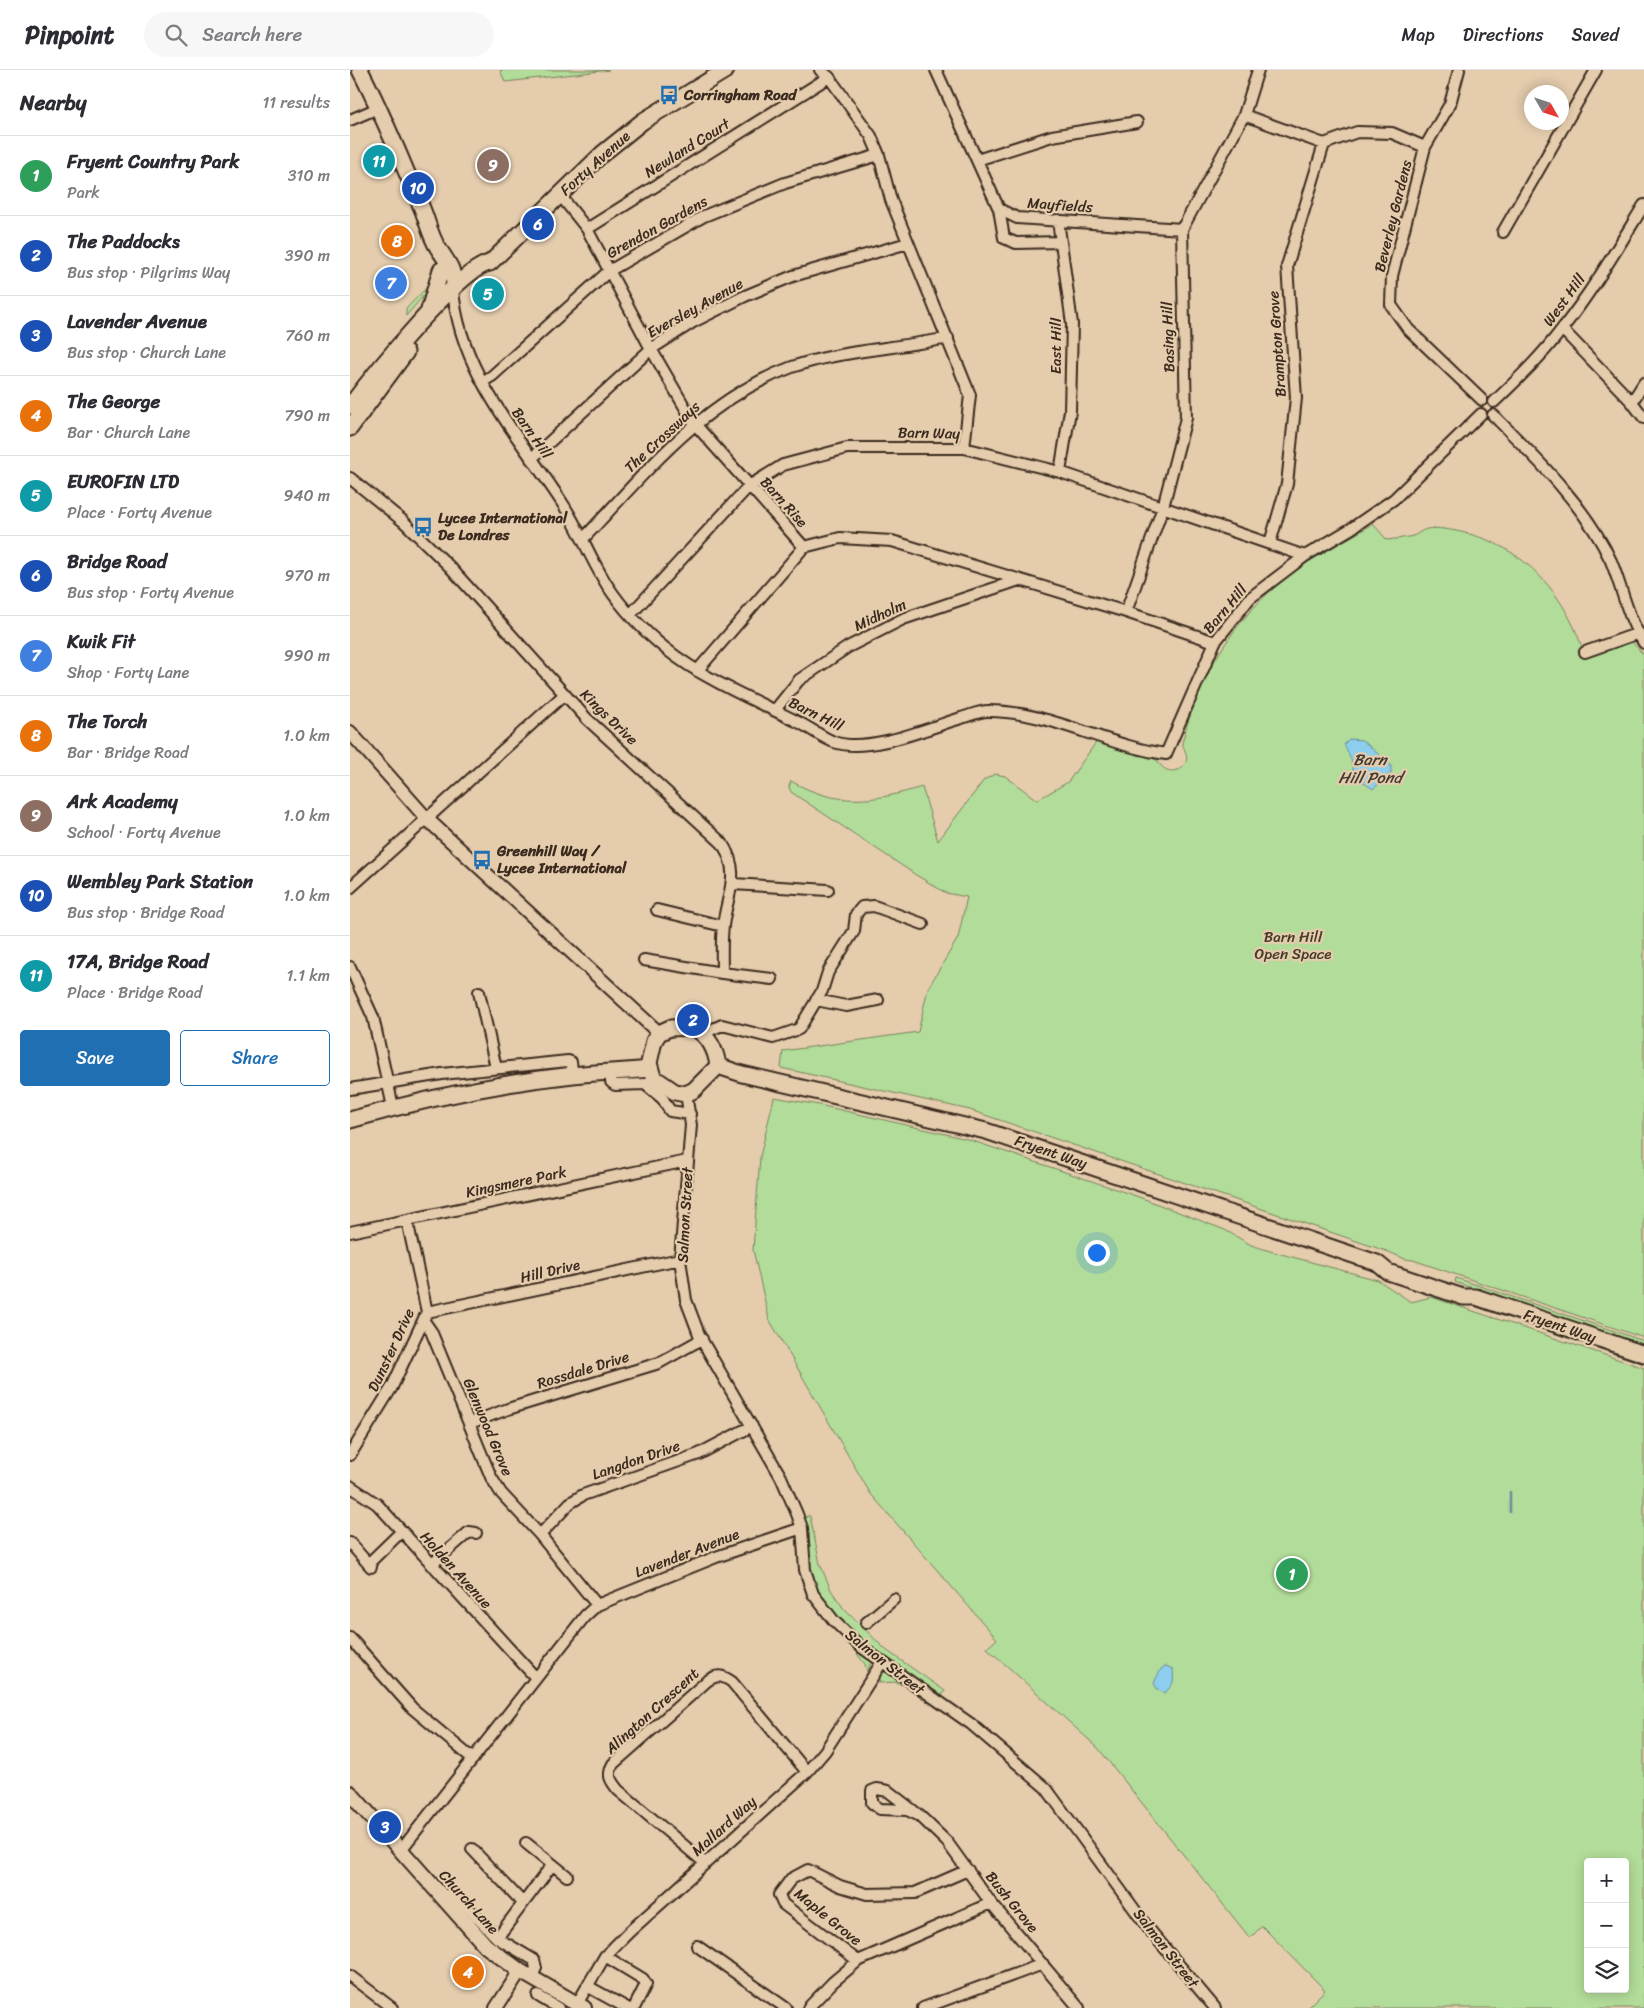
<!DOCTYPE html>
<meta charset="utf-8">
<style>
body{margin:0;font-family:Sriracha,sans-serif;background:#f7f7f7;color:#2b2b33}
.controls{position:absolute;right:15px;bottom:15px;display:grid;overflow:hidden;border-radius:5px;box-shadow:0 2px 12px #0003}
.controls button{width:45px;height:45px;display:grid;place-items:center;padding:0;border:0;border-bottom:1px solid #e1e1e2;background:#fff;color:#2b2b33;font:25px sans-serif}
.compass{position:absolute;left:1174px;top:15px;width:45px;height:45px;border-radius:50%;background:#fff;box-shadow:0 2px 12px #0003;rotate:129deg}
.you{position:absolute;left:746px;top:1182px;width:18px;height:18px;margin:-12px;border:4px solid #fff;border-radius:50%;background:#1a73e8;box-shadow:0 0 0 8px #1a73e833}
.badge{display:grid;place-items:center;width:32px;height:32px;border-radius:50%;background:#1f6fb2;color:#fff;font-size:16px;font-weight:700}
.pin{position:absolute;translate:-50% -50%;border:2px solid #fff;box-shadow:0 1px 5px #0006}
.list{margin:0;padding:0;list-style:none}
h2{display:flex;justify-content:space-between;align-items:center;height:65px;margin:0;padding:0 20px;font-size:21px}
h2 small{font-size:16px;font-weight:400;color:#7c7c81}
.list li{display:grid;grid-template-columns:32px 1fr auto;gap:15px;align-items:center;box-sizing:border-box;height:80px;padding:0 20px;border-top:1px solid #e1e1e2}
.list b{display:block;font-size:19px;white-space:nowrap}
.list p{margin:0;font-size:16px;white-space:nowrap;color:#7c7c81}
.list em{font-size:16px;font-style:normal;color:#7c7c81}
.actions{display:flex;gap:10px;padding:15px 20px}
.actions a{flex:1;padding:11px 0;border:1px solid #1f6fb2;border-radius:5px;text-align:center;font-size:18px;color:#1f6fb2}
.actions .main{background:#1f6fb2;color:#fff}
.icon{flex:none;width:28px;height:28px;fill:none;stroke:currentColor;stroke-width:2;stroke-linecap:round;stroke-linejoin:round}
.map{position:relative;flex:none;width:1294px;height:1938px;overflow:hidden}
header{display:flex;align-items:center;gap:30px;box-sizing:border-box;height:70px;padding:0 25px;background:#fff;border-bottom:1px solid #e1e1e2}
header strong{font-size:24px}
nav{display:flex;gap:28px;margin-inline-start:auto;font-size:18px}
.search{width:350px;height:45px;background:#f7f7f7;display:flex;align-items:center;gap:12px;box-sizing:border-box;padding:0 18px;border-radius:28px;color:#7c7c81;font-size:19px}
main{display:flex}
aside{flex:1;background:#fff}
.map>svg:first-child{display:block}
.green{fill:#b2dc99;stroke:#76835c;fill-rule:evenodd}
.water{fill:#8dceee;stroke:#6c8c9b}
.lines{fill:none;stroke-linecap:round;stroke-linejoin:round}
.stream{stroke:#6c8c9b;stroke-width:2.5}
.minor-casing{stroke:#3b2a1e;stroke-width:14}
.tertiary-casing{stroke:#3b2a1e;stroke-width:16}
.secondary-casing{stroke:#3b2a1e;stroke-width:18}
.primary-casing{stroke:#3b2a1e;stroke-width:19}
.minor{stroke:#e4ccad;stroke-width:10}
.tertiary{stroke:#e4ccad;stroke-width:12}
.secondary{stroke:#e4ccad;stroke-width:14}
.primary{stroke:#e4ccad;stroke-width:15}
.labels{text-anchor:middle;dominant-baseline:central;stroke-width:4.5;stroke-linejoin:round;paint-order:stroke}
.poi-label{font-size:15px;font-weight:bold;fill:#3b2a1e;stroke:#e4ccad;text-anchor:start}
.street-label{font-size:15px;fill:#3b2a1e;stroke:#e4ccad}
.park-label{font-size:15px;fill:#473c2a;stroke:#e4ccad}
.water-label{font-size:16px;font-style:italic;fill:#433a33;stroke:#e4ccad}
</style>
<header>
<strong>Pinpoint</strong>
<div class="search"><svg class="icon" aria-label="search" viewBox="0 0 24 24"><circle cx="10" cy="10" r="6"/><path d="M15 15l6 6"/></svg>Search here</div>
<nav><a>Map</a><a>Directions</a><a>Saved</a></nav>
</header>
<main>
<aside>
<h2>Nearby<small>11 results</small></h2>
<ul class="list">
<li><span class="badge" style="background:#2e9e5b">1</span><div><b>Fryent Country Park</b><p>Park</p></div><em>310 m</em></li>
<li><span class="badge" style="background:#1a4fb4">2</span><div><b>The Paddocks</b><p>Bus stop · Pilgrims Way</p></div><em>390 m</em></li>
<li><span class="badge" style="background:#1a4fb4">3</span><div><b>Lavender Avenue</b><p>Bus stop · Church Lane</p></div><em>760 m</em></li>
<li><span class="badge" style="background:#e8710a">4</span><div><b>The George</b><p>Bar · Church Lane</p></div><em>790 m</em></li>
<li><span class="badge" style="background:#0f9aa8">5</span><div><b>EUROFIN LTD</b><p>Place · Forty Avenue</p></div><em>940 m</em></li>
<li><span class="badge" style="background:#1a4fb4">6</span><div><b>Bridge Road</b><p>Bus stop · Forty Avenue</p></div><em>970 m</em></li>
<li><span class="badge" style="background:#3f7fe0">7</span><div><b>Kwik Fit</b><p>Shop · Forty Lane</p></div><em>990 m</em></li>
<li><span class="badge" style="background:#e8710a">8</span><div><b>The Torch</b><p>Bar · Bridge Road</p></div><em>1.0 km</em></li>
<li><span class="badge" style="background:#8d6e63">9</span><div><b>Ark Academy</b><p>School · Forty Avenue</p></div><em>1.0 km</em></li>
<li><span class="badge" style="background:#1a4fb4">10</span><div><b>Wembley Park Station</b><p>Bus stop · Bridge Road</p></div><em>1.0 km</em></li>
<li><span class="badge" style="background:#0f9aa8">11</span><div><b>17A, Bridge Road</b><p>Place · Bridge Road</p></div><em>1.1 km</em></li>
</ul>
<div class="actions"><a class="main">Save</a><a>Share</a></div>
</aside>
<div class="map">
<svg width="1294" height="1938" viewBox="0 0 1294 1938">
<rect width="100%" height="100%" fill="#e4ccad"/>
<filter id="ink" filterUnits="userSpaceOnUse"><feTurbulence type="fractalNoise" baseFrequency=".02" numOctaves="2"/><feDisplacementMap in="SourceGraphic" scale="10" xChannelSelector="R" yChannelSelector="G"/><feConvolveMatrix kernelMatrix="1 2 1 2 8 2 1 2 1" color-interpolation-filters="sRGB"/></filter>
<g filter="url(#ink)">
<!-- green -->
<path class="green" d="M150,0H259L155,12Z
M79,215L74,225L56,246V239Z
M1023,454L1037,470C1045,469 1055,468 1063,466C1068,464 1072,460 1077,459C1087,457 1101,460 1111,462C1175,475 1218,527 1235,587L1282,572L1294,585V1268L1063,1190L1055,1189L1039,1182L620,1040L431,998L433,981L568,962L578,918L608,868L617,827L596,823L566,805L441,722L439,717L441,711C487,737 522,732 572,717L588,771L634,710L645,704L655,706L687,730L718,712L747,671L807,690C812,699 819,704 830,699C841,691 836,683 832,673C850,602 889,539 951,497C974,481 999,469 1023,454Z
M424,1027L469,1035L617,1069L789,1127L875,1160L901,1175L920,1181L1028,1210L1061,1232L1081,1227L1294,1298V1938H957L975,1920L912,1856L900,1868L748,1678L637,1578L647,1569L520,1423L419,1249L403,1180L410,1087ZM1238,1792H1275V1919H1238Z
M1106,1208L1294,1271V1278L1105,1212Z
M1104,1225L1294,1289V1294L1103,1229Z
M457,1446H460L470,1494L481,1520L494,1539L536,1580L595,1621L591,1627C551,1601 477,1557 462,1509C456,1489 459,1469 455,1449Z
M511,1580L522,1589L517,1602L515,1594L507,1584Z
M535,1602H541L553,1612L552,1615L546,1612L528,1613L531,1608L529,1606Z"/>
<!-- water -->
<path class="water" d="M999,669L1012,670L1041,695V703L1023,719L1004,706L1001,689L994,674Z
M816,1596L823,1599C824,1611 824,1616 814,1623L807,1619L804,1613L811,1599Z"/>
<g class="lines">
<!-- stream -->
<path class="stream" d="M1160,1442V1422"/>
<defs>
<path id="minor" d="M470,0L479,7L521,66L529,85L541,130L620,325L614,378
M586,0L649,139L667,148L832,159
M1109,0L1100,34L1075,77L1042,206L1041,235L1058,259L1132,330
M894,45L974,74L1007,62L1042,63L1075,77
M0,50L28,38
M627,90L702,66L787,52
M210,125L237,159L301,279L344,353L454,477
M649,139L654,168L666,173L711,172
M708,150L722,254L720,341L710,402
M237,159L479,7
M1153,162L1246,0
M103,219C109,301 168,365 211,431C229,458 240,488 257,515C272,538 295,562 316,579C355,610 402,629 446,651C459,657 471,667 484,672C518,684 578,658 611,648C619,646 629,641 638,641C700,641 756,676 816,684L865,572L900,528L955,486L1002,458L1044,429L1131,344
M1212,259L1282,332L1294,348
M132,312L142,306L259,201L354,146L435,113L529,85
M1144,332C1168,309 1192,286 1212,259C1243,220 1268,177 1294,135
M1282,332L1294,313
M1143,345C1185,387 1236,436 1261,491C1272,518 1278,549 1294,573
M181,389L301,279L343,252L395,226L443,206L558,173
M0,408L53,451L99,496L237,649L372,773C392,804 377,823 373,856C371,871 372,887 372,903L422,909
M234,468C296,402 354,329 442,297C487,281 550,278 598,268
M920,473L937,414L946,328L937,196L974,74
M454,477L490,468L542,471L776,542L865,572
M776,542L813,437L836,348L832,159L894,45L908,0
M281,544L399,416L433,395L497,378H614L710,402L955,486
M1235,582L1289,563
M347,601L454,477
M425,640L449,610L498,577L553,549L669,510
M383,814L478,820
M0,818L215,624
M307,840L373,856
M294,890L372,903
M0,897L23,947L43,1037
M129,922L146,998
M466,930L496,936L528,930
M354,963L372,955L423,968L449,959L472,921L478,902L504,861L506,844L512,837L524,836L573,854
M261,1003V1012L265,1015L295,1014L313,1029L320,1041L340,1044
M0,1019L92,1004L218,991L221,992L223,1005
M336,1024L341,1055L330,1189L336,1230L350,1267L431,1407L447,1444L452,1458L455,1500L463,1524L484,1551L511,1577L621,1654L696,1718L798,1858L865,1938
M0,1162L337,1091
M77,1242L330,1189
M74,1251L81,1261L141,1407L151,1423L190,1465L247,1535
M120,1353L158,1339L309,1293L352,1269
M0,1385L42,1317L77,1242L57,1150
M0,1416L27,1434L186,1608
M190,1465L220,1433L233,1425L349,1384L402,1356
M0,1473L21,1497
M19,1493L52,1461
M81,1495L119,1462L126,1463
M516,1553L544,1529
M0,1568L62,1638L123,1689
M570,1746L557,1740L530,1739L522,1733V1721L527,1719L538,1721L570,1746L597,1772L641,1833L729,1938
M176,1773L217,1806
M122,1779L173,1833
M51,1780L235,1546L247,1535L366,1487L452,1458
M355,1793L268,1720C260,1710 257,1706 263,1694L357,1611C367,1604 372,1605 382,1612L457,1702
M93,1828L98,1825L107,1827L147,1868L184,1890L186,1898L182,1907
M147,1868L202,1795
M347,1876L436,1938
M255,1886L293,1909L296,1914L284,1938
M508,1891L433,1834L429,1825L441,1809L458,1800L490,1816L517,1824L565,1823L618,1800
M0,1906L42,1938
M237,1916L277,1938
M188,1926L208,1938
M227,1934L255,1886L280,1861L457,1702L475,1681L532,1592
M458,1938L483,1912L508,1891L641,1833
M573,1938L693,1894"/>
<path id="tertiary" d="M0,662L77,749L309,963
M146,1938L170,1901"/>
<path id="secondary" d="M0,1723L136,1876L170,1901L234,1938"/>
<path id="primary" d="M10,0C33,44 51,90 71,136C77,149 80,166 88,178C96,190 107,203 103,219
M79,240L91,200
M0,336C20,309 111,196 140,193L252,84L293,51L376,0
M0,358L56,282
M343,957C358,965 366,980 368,996L344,1020L336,1024L325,1022L303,1007L299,993L304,971L309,963L320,958Z
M368,996L392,1004L636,1061L1027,1193L1038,1202L1113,1227H1126L1294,1284
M0,1050C73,1029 148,1013 223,1005C248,1002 274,1002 299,999"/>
</defs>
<!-- minor casing -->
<use href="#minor" class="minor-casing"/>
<!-- tertiary casing -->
<use href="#tertiary" class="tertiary-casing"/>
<!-- secondary casing -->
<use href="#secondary" class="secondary-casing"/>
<!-- primary casing -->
<use href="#primary" class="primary-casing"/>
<!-- minor -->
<use href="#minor" class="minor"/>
<!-- tertiary -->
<use href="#tertiary" class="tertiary"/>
<!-- secondary -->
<use href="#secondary" class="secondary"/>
<!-- primary -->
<use href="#primary" class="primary"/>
</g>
</g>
<!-- icons -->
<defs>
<symbol id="bus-bare" viewBox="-9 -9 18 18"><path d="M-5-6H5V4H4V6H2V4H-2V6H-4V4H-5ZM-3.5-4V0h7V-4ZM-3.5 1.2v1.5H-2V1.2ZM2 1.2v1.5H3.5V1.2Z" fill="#1f6fb2" stroke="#e4ccad" stroke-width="2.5" paint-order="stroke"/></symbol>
</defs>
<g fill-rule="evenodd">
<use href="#bus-bare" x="305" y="11" width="28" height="28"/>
<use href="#bus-bare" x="59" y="443" width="28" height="28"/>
<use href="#bus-bare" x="118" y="776" width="28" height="28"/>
</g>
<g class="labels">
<!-- poi labels -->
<g class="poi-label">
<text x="334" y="25">Corringham Road</text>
<text x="88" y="448">Lycee International<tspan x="88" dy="17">De Londres</tspan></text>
<text x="147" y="781">Greenhill Way /<tspan x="147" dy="17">Lycee International</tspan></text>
</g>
<!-- street labels -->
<g class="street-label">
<text transform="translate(337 78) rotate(-32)">Newland Court</text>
<text transform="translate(245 93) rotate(-42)">Forty Avenue</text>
<text transform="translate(710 135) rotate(4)">Mayfields</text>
<text transform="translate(1043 146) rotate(-76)">Beverley Gardens</text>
<text transform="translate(307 157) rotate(-29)">Grendon Gardens</text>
<text transform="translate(1214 230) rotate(-54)">West Hill</text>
<text transform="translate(345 238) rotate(-29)">Eversley Avenue</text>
<text transform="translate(818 267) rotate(-92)">Basing Hill</text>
<text transform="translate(927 274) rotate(-94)">Brampton Grove</text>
<text transform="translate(706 276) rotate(-90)">East Hill</text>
<text transform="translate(182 363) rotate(55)">Barn Hill</text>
<text transform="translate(579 363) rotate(1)">Barn Way</text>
<text transform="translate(312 367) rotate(-43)">The Crossways</text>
<text transform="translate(434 432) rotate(48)">Barn Rise</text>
<text transform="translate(875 539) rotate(-50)">Barn Hill</text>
<text transform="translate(530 545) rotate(-25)">Midholm</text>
<text transform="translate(466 644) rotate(26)">Barn Hill</text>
<text transform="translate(259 647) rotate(44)">Kings Drive</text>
<text transform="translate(701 1082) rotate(19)">Fryent Way</text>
<text transform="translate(166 1112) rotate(-12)">Kingsmere Park</text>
<text transform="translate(335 1145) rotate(-87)">Salmon Street</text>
<text transform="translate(200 1201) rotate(-13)">Hill Drive</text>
<text transform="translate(1210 1256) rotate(19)">Fryent Way</text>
<text transform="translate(41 1280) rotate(-65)">Dunster Drive</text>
<text transform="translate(233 1300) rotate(-17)">Rossdale Drive</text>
<text transform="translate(138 1357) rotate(67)">Glenwood Grove</text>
<text transform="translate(286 1390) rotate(-19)">Langdon Drive</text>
<text transform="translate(337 1483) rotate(-21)">Lavender Avenue</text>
<text transform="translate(106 1500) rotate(48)">Holden Avenue</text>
<text transform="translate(535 1592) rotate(38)">Salmon Street</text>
<text transform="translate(302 1641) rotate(-42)">Alington Crescent</text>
<text transform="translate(374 1756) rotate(-42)">Mallard Way</text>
<text transform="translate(119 1832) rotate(48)">Church Lane</text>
<text transform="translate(662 1832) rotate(51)">Bush Grove</text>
<text transform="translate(478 1847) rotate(39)">Maple Grove</text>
<text transform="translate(816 1878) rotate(52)">Salmon Street</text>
</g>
<!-- park labels -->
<g class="park-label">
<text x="943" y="867">Barn Hill<tspan x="943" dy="17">Open Space</tspan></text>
</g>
<!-- water labels -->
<g class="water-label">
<text x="1020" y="689">Barn<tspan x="1020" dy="18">Hill Pond</tspan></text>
</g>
</g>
</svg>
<div class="controls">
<button>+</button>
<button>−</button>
<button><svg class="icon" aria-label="layers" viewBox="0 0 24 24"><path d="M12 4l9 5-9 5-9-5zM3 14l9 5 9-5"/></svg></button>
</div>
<svg class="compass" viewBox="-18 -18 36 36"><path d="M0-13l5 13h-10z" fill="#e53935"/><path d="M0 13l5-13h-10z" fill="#7c7c81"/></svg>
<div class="you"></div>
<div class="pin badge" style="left:942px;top:1504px;background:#2e9e5b">1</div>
<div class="pin badge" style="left:343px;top:950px;background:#1a4fb4">2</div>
<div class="pin badge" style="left:35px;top:1757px;background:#1a4fb4">3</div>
<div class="pin badge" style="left:118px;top:1902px;background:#e8710a">4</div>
<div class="pin badge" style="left:138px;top:224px;background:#0f9aa8">5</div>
<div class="pin badge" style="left:188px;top:154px;background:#1a4fb4">6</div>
<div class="pin badge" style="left:41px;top:213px;background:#3f7fe0">7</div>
<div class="pin badge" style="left:47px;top:171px;background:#e8710a">8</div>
<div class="pin badge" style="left:143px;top:95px;background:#8d6e63">9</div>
<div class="pin badge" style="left:68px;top:118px;background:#1a4fb4">10</div>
<div class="pin badge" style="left:29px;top:91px;background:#0f9aa8">11</div>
</div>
</main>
